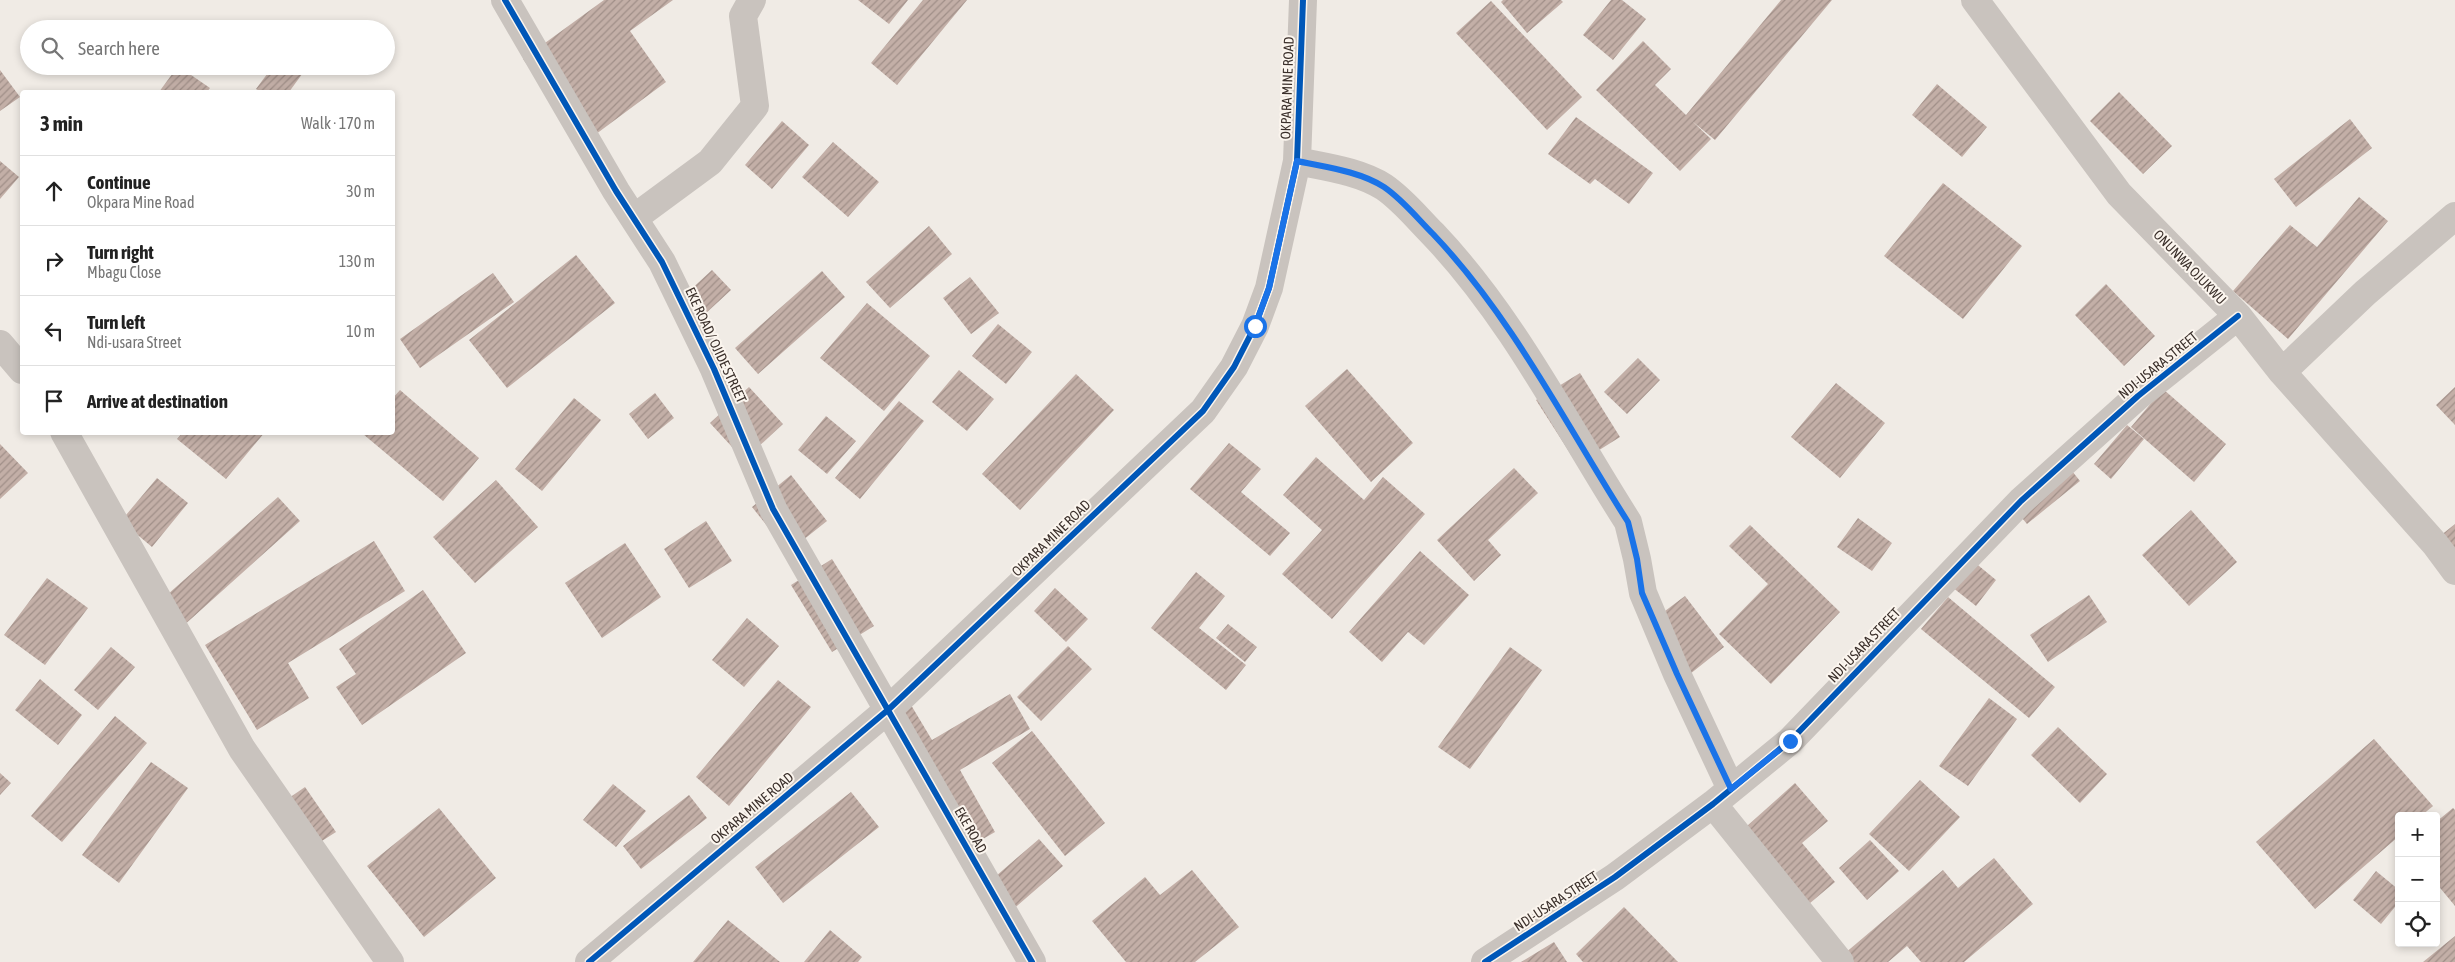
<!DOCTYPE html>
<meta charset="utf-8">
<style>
body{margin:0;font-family:"Asap Condensed",sans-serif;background:#f2f2f2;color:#222}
.controls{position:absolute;right:15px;bottom:15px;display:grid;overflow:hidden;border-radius:5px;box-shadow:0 2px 8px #0003}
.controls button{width:45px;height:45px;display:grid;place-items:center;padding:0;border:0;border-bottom:1px solid #e0e0e0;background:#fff;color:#222;font:25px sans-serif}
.stop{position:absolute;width:15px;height:15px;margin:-11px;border:4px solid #1a73e8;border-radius:50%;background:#fff}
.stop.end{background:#1a73e8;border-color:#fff;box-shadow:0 1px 5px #0008}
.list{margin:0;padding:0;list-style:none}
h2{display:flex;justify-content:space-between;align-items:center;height:65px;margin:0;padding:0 20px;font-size:21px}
h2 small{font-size:16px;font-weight:400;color:#767676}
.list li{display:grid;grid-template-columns:32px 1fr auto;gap:15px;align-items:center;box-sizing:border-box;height:70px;padding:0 20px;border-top:1px solid #e0e0e0}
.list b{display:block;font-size:19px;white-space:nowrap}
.list p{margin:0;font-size:16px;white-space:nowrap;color:#767676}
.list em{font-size:16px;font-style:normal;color:#767676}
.icon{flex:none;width:28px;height:28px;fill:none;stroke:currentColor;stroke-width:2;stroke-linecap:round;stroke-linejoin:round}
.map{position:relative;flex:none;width:2455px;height:962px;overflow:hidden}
.search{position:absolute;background:#fff;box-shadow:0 2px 8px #0003;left:20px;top:20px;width:375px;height:55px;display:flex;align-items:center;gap:12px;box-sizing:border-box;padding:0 18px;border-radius:28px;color:#767676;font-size:19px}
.panel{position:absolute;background:#fff;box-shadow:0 2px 8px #0003;left:20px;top:90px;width:375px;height:345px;border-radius:5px}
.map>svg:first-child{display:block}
.building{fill:url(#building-hatch)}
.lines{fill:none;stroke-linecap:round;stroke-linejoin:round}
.minor{stroke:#c9c3be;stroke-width:28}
.cycleway-casing{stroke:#fbf5ee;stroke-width:9}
.cycleway{stroke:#0057b8;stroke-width:6}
.route{stroke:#1a73e8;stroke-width:6}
.labels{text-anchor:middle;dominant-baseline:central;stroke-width:4;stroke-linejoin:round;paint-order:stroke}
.street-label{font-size:14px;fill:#3b302b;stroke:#fbf5ee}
</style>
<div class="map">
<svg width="2455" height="962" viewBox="0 0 2455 962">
<defs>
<pattern id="building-hatch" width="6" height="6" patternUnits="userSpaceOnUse" patternTransform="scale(1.25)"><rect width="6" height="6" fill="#c3afa7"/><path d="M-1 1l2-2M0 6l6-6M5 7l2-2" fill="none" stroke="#a08f88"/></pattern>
</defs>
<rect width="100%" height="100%" fill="#f0ebe5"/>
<!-- building -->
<path class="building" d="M604,0H673L630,31L666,82L584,143L523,59Z
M858,0H908L889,24Z
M923,0H967L897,85L871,63Z
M1503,0H1561L1563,2L1527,33L1501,2Z
M1611,0H1622L1646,19L1613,60L1583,35Z
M1781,0H1832L1715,140L1692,121L1711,139L1680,171L1596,90L1643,41L1671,69L1655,85L1686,115Z
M1491,1L1582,97L1547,130L1456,33Z
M155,66H168L161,73Z
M178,66L210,88L207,92H159Z
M273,66H308L289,92H261L256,89Z
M0,70L20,97L0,111Z
M1937,84L1987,127L1962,157L1912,115Z
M2119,92L2172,146L2143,174L2090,121Z
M1576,117L1653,173L1629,204L1595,179L1590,184L1548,154Z
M2350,119L2372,148L2296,207L2274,179Z
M782,121L809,145L772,189L745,165Z
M833,142L879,182L848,217L802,177Z
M0,161L19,177L0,199Z
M1943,183L2022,246L1963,319L1884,256Z
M2359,197L2388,221L2288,339L2233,291L2290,225L2317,247Z
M929,226L952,254L890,308L866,282Z
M576,255L615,303L507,388L469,340Z
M712,270L731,290L692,326L673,306Z
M822,271L845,297L758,374L735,348Z
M493,273L514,302L420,368L400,339Z
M970,277L999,313L971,334L943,298Z
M2106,284L2155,336L2124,366L2075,315Z
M867,303L930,356L884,411L820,358Z
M998,324L1032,352L1006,384L972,356Z
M1638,358L1660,380L1627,414L1604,392Z
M1347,369L1413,443L1371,482L1305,406Z
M959,370L994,399L967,431L932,402Z
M1580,373L1620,437L1577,464L1536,400Z
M1076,374L1114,410L1020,510L982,474Z
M1836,383L1885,423L1840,478L1791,437Z
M749,387L783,424L744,460L710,423Z
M2455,387V425L2436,405Z
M2163,389L2226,444L2194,482L2131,427Z
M400,390L479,458L443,501L363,434L392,432V399Z
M655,393L674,418L648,439L629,414Z
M574,398L601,420L542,491L515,469Z
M899,401L924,421L860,499L835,478Z
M826,416L856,441L827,474L798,450Z
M2127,425L2144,439L2111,479L2094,464Z
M183,432H265L226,479L177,439Z
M1229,443L1261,469L1241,492L1290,533L1270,556L1190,489Z
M0,444L28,473L0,499Z
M2060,456L2080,481L2027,524L2007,500Z
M1316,457L1364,500L1383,477L1425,514L1332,619L1282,574L1322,530L1283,495Z
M1514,468L1538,493L1488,540L1501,555L1474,581L1437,540Z
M791,475L827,521L788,552L752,507Z
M157,478L188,503L152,547L121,521Z
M496,480L538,527L475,583L433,537Z
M278,497L300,521L182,627L159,602Z
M2191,510L2237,562L2189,606L2142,555Z
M1858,518L1892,543L1872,571L1837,547Z
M706,521L732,561L689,588L664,549Z
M2455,524V555L2440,536Z
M1750,525L1840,612L1771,684L1719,634L1768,584L1729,546Z
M374,541L405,591L288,663L309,698L257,730L205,645Z
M625,543L661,597L602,638L565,583Z
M1420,551L1469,595L1424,645L1408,632L1382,662L1349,632Z
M832,559L874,626L832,652L791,585Z
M1973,561L1996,580L1976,606L1952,587Z
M1196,572L1225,596L1199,628L1246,665L1226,690L1151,628Z
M47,578L88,608L45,665L4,635Z
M1055,588L1088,619L1066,642L1034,611Z
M423,590L466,653L362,725L336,687L356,674L339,649Z
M2089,595L2107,622L2048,662L2030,635Z
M1685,596L1724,647L1685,678L1645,626Z
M1948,597L2055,687L2029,718L1921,629Z
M747,618L779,646L744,687L712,660Z
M1228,624L1257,647L1245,662L1216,638Z
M1068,646L1092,669L1041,721L1017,697Z
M111,647L135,667L98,710L74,690Z
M1510,647L1542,670L1470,769L1438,747Z
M40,679L82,715L58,745L15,710Z
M778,680L811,707L729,806L696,777Z
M1010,694L1030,729L960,770L995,832L957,854L881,722L911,705L932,740Z
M1989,698L2017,719L1968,786L1939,766Z
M115,716L147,743L62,842L31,816Z
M2058,727L2107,774L2080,803L2031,755Z
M1032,731L1105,823L1065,856L992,763Z
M2374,739L2433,806L2421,816H2399V836L2315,909L2256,842Z
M151,762L188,788L119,883L82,855Z
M0,773L11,783L0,795Z
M1920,780L1960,817L1909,871L1869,834Z
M1795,783L1828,821L1802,843L1835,882L1803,909L1737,835Z
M613,784L646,811L616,847L583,820Z
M305,787L336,832L303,853L273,809Z
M851,792L879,827L783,903L755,867Z
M689,795L707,818L641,869L623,846Z
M439,808L496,878L424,937L367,866Z
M2453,808L2455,810V906L2436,883V822Z
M1039,839L1063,866L1004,917L981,889Z
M1870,840L1899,871L1867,900L1839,868Z
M1994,858L2033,904L1964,962H1921L1907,946L1888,962H1839L1837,960L1943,870L1958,888Z
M1192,870L1239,927L1195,962H1126L1092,921L1145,877L1160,895Z
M2376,871L2399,890V902L2381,924L2353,900Z
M1624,907L1678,962H1583L1576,954Z
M728,920L780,962H693Z
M830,930L862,957L858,962H804Z
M2455,936V962H2423Z
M1554,942L1567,962H1521Z"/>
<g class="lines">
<!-- minor -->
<path class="minor" d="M505,0L616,191L662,262L714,369L773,509L1032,962
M1975,0L2119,194L2238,316L2282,372L2435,544L2455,571
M1297,161C1325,167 1359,171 1384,187C1403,200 1417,218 1433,234C1513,318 1566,425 1628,522L1637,559L1643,593L1677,674L1731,789
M634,218L710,162L755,106L743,16L752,0
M0,344L22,370
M2282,372L2365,293L2455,216
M64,432L242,749L390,962
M1713,804L1840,962
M589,962L889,709L1203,411L1234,367L1255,326L1269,288L1297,161L1303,0
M1485,962L1615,877L1713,804L1790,741L2021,501L2138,396L2238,316"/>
<defs>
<path id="cycleway" d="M505,0L616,191L662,262L714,369L773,509L1032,962
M589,962L889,709L1203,411L1234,367L1255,326L1269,288L1297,161L1303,0
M1485,962L1615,877L1713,804L1790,741L2021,501L2138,396L2238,316"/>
</defs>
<!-- cycleway casing -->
<use href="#cycleway" class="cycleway-casing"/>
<!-- cycleway -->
<use href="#cycleway" class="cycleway"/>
</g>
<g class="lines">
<!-- route -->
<path class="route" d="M1255,326L1269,288L1297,161C1325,167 1359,171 1384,187C1403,200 1417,218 1433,234C1513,318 1566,425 1628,522L1637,559L1642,593L1677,674L1731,789L1790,741"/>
</g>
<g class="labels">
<!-- street labels -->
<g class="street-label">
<text transform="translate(1287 88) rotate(-88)">OKPARA MINE ROAD</text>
<text transform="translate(2190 267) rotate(46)">ONUNWA OJUKWU</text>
<text transform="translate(716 345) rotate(65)">EKE ROAD/ OJIDE STREET</text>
<text transform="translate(2158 365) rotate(-39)">NDI-USARA STREET</text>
<text transform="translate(1051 538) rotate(-44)">OKPARA MINE ROAD</text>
<text transform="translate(1864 645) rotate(-46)">NDI-USARA STREET</text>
<text transform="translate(752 808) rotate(-40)">OKPARA MINE ROAD</text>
<text transform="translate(971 830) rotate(60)">EKE ROAD</text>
<text transform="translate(1556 901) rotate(-33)">NDI-USARA STREET</text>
</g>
</g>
</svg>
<div class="controls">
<button>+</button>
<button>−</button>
<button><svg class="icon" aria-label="locate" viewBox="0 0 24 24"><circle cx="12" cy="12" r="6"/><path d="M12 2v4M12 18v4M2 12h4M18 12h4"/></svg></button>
</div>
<div class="stop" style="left:1255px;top:326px"></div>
<div class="stop end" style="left:1790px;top:741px"></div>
<div class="search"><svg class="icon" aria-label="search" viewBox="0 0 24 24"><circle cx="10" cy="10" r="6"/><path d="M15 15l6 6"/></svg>Search here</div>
<section class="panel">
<h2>3 min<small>Walk · 170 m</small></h2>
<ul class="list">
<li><svg class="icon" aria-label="ahead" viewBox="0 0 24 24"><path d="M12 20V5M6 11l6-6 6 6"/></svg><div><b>Continue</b><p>Okpara Mine Road</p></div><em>30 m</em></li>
<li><svg class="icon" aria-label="right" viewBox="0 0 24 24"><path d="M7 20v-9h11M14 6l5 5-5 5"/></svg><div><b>Turn right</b><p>Mbagu Close</p></div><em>130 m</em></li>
<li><svg class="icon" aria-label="left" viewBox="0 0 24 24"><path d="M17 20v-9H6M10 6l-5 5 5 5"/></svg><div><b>Turn left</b><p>Ndi-usara Street</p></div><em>10 m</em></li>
<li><svg class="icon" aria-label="arrive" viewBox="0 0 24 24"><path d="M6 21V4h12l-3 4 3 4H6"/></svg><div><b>Arrive at destination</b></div></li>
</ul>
</section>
</div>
